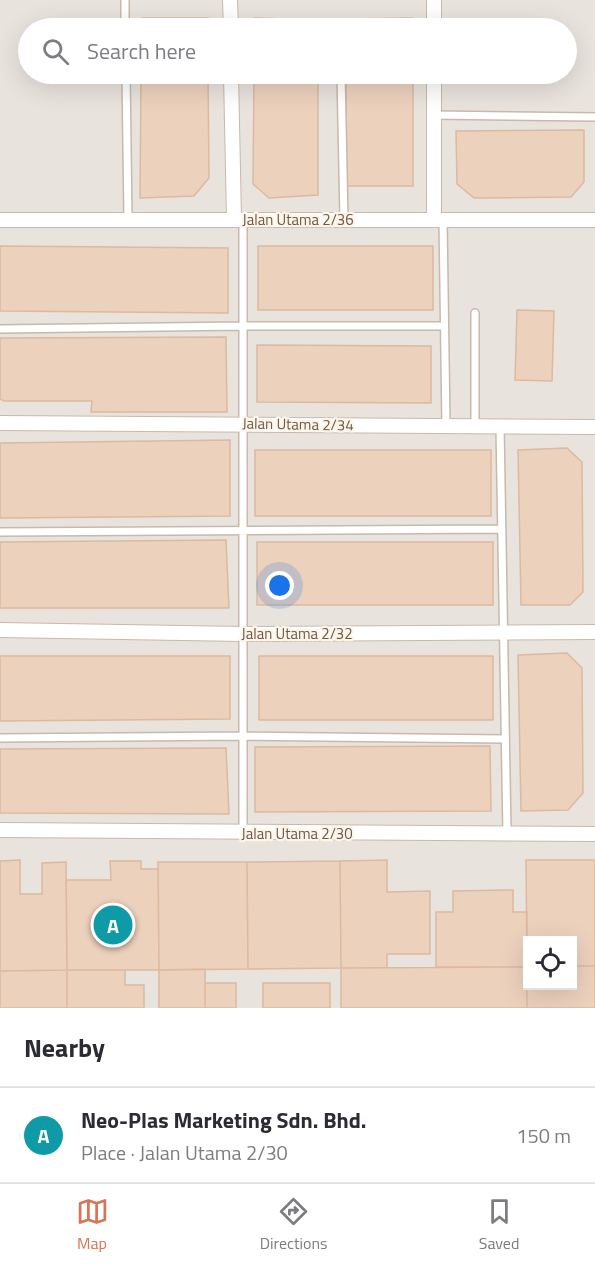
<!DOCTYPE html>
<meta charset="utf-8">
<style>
body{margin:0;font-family:"Titillium Web",sans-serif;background:#f7f7f7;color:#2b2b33}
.controls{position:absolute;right:18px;bottom:18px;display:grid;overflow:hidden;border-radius:0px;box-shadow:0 6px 24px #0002}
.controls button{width:54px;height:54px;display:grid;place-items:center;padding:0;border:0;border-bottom:2px solid #e1e1e2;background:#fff;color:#2b2b33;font:30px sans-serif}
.you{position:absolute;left:280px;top:586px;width:21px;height:21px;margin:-15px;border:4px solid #fff;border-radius:50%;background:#1a73e8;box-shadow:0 0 0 9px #1a73e833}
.badge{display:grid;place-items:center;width:39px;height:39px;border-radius:50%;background:#d77554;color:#fff;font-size:20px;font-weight:700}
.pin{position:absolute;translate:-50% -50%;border:3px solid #fff;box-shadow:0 2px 6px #0006}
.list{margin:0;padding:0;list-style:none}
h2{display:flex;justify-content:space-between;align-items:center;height:78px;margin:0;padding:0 24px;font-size:26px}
h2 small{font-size:20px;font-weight:400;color:#7c7c81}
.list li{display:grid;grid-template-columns:39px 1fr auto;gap:18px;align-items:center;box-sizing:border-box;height:96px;padding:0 24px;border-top:2px solid #e1e1e2}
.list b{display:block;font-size:22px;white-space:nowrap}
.list p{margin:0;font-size:20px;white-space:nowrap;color:#7c7c81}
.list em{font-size:20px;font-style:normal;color:#7c7c81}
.icon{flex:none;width:33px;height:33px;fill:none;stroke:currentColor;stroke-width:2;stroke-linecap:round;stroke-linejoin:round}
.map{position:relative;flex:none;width:595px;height:1008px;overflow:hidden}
.search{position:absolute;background:#fff;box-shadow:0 6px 24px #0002;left:18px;right:18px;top:18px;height:66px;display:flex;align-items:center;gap:15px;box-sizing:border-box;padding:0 21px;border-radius:33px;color:#7c7c81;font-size:22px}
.sheet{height:174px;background:#fff}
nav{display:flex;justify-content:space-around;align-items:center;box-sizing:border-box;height:84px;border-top:2px solid #e1e1e2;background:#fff;font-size:16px;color:#7c7c81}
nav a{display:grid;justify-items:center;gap:3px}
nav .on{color:#d77554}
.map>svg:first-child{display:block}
.industrial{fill:#e9e3dd;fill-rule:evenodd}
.building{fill:#ecd1bd;stroke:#dcb99f;stroke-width:1.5}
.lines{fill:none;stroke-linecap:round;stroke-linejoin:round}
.lane-casing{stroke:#c8b9ab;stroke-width:10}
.street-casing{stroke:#c8b9ab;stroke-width:16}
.lane{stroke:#fff;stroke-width:7}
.street{stroke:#fff;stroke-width:14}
.labels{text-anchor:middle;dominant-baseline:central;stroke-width:4.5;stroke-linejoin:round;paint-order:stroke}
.street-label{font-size:15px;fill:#6e594c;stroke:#fdf5e8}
</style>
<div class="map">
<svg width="595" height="1008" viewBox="0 0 595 1008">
<rect width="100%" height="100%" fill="#f9f1e3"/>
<!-- industrial -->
<path class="industrial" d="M0,0H595V1008H0ZM28,28H566V74H28ZM528,940H572V986H528Z"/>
<!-- building -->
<path class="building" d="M142,18H208V28H142Z
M254,18L318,20V28H254Z
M412,18V28H346V19Z
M141,74H208L209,178L194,196L140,198Z
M254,74H318V195L269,198L253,184Z
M346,74H413V186H346Z
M584,130V182L571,197L474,198L457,184L456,131Z
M0,246L228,248V313L0,311Z
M258,246H433V310H258Z
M517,310L554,311L552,381L515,380Z
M226,337L227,412H91L92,401H4L0,399V338Z
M257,345L431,346V403L257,402Z
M230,440V516L0,518V443Z
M567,448L582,462L583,592L570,605H521L518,450Z
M255,450H491V516H255Z
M226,540L229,608H0V542Z
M257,542H493V605H257Z
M567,653L582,668L583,793L568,810L521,811L518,655Z
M0,656H230V719L0,721Z
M259,656H493V720H259Z
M490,746L491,811L255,812V747Z
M226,748L229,814L0,813V749Z
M20,860V894H42V863L66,862L67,970L0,971V861Z
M387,860V892L430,891V954H387V968H341L340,861Z
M526,860H595V966H572V940H528L527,967Z
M110,861H141V869H158L159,970H67L66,880H111Z
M340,861L341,968L248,969L247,862Z
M158,862H247L248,969L159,970Z
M513,890V912H527V967H436V912H453V891Z
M572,966H595V1008H527V967L528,986H572Z
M527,967V1008H341V968Z
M205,969V1008H159V970Z
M67,970V1008H0V971Z
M67,970H125V985H144V1008H67Z
M205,983H236V1008H205Z
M263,983H330V1008H263Z"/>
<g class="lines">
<defs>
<path id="lane" d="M125,0V28
M126,74L128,219
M341,74L344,219
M434,115L595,117
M243,219V832
M443,220L446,425
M0,329L243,326H444
M475,426V313
M500,426L507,834
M0,532L502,529
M0,738L243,736L505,739"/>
<path id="street" d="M230,0L231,28
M434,0V28
M231,74L234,219
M434,74V219
M0,220H595
M0,423L595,427
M0,630L243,634L595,632
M0,830L595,834"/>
</defs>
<!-- lane casing -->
<use href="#lane" class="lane-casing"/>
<!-- street casing -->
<use href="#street" class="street-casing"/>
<!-- lane -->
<use href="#lane" class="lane"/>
<!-- street -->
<use href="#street" class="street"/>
</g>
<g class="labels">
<!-- street labels -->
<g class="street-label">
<text x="298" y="219">Jalan Utama 2/36</text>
<text transform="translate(298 424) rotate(1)">Jalan Utama 2/34</text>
<text x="297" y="633">Jalan Utama 2/32</text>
<text x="297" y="833">Jalan Utama 2/30</text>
</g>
</g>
</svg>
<div class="controls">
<button><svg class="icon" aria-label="locate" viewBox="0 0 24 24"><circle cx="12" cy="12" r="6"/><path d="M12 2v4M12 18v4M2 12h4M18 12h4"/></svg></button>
</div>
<div class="you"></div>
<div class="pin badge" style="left:113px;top:925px;background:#0f9aa8">A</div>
<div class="search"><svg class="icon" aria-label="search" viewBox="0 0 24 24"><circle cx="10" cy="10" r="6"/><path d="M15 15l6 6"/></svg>Search here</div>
</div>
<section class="sheet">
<h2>Nearby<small></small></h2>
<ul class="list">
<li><span class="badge" style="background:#0f9aa8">A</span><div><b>Neo-Plas Marketing Sdn. Bhd.</b><p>Place · Jalan Utama 2/30</p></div><em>150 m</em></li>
</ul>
</section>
<nav>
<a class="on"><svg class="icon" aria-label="map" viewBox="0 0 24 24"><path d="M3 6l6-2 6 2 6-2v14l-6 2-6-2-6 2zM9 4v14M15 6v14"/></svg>Map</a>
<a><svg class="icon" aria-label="directions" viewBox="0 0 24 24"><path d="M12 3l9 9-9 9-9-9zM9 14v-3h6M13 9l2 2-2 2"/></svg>Directions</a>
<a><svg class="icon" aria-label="saved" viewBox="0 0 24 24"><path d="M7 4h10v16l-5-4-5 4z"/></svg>Saved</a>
</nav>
